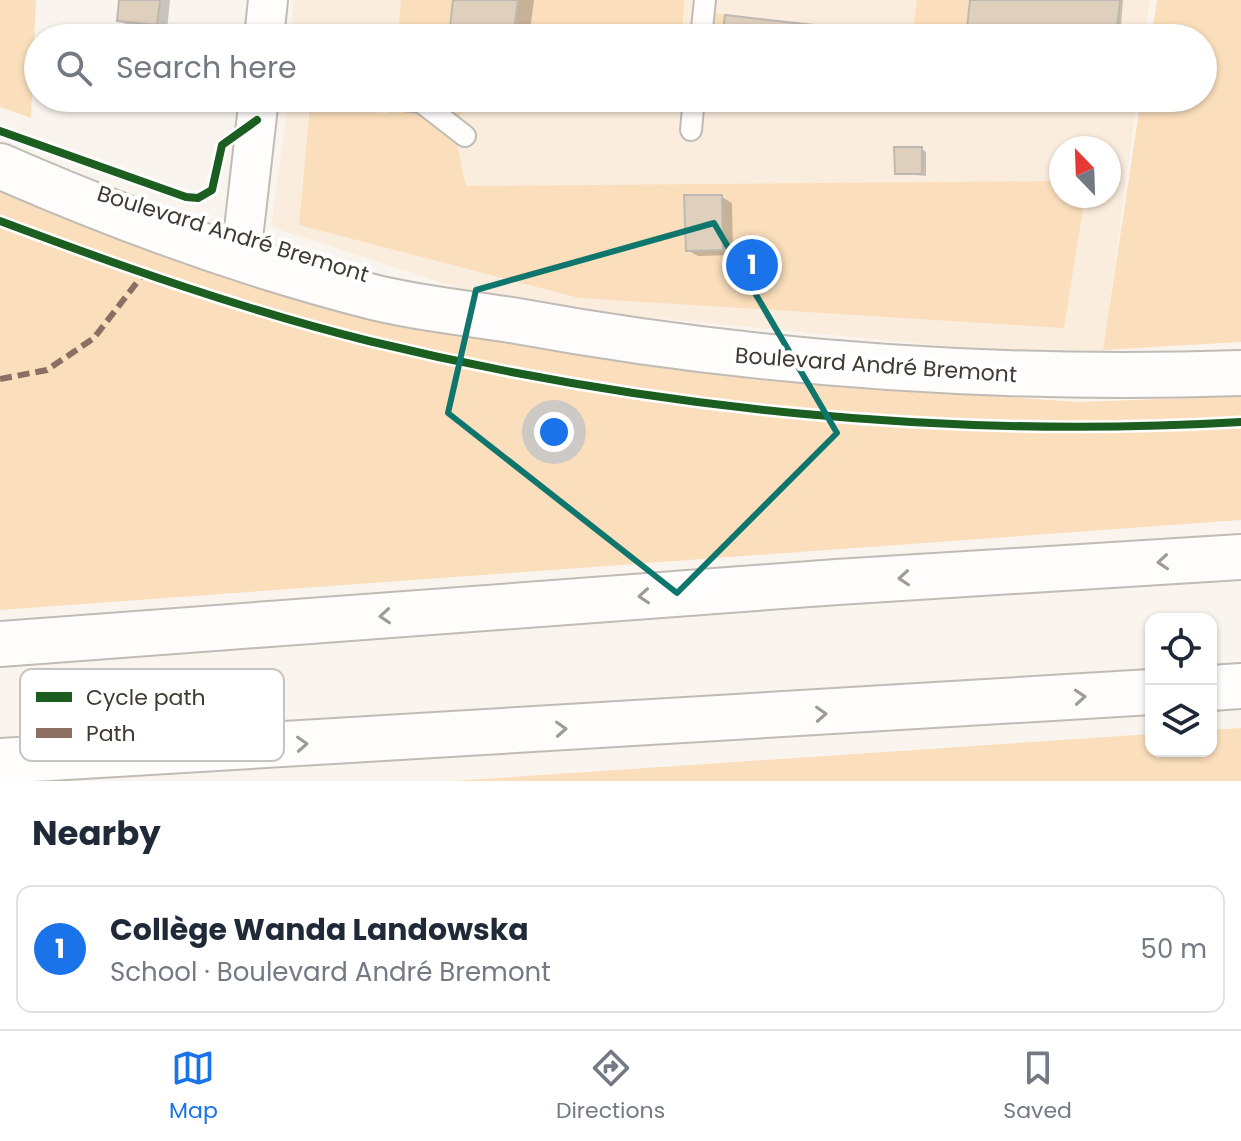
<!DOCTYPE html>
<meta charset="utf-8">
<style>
body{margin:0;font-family:Poppins,sans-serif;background:#f2f2f3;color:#1f2937}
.controls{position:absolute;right:24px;bottom:24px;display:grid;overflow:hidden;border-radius:16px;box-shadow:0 2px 6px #0004}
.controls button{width:72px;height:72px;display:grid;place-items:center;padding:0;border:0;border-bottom:2px solid #e0e1e3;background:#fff;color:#1f2937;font:40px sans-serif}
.compass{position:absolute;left:1049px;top:136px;width:72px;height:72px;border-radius:50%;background:#fff;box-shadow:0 2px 6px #0004;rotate:337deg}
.you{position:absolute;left:554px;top:432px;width:28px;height:28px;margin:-20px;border:6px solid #fff;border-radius:50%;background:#1a73e8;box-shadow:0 0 0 12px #1a73e833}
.badge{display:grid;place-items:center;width:52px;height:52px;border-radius:50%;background:#1a73e8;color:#fff;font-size:26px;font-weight:700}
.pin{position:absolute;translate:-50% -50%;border:4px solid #fff;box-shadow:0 2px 8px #0006}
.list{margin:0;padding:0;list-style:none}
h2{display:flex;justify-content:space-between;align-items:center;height:104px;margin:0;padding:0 32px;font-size:34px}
h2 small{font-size:26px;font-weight:400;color:#747a83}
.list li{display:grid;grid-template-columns:52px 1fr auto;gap:24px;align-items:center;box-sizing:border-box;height:128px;margin:0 16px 16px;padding:0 16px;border:2px solid #e0e1e3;border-radius:16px}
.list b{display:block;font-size:30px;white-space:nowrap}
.list p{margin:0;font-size:26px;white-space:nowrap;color:#747a83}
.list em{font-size:26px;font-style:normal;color:#747a83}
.icon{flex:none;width:44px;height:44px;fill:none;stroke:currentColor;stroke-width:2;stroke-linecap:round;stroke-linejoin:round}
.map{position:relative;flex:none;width:1241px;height:781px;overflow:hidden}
.search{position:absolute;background:#fff;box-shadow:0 2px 6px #0004;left:24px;right:24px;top:24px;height:88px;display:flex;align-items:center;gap:20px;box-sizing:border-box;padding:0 28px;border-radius:44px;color:#747a83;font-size:30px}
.sheet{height:248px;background:#fff}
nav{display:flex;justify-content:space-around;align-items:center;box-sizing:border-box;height:112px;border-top:2px solid #e0e1e3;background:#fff;font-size:22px;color:#747a83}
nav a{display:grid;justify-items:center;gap:4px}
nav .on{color:#1a73e8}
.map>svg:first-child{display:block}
.built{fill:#fbeddd;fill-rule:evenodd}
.green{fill:#fbdfbc}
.shadow{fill:#0003}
.building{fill:#dfd0be;stroke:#beb8b2;stroke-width:2}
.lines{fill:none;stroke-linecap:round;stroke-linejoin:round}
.service-casing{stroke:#c0bbb5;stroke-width:24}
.minor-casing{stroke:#c0bbb5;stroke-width:42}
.primary-casing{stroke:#c0bbb5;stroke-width:48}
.motorway-casing{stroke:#c0bbb5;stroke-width:48}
.service{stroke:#fefdfc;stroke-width:20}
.minor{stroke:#fefdfc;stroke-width:38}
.primary{stroke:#fefdfc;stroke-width:44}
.motorway{stroke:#fefdfc;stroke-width:44}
.quiet{stroke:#8d6e63;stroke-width:6;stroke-dasharray:12 6;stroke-linecap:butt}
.cycleway-casing{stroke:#fff;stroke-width:13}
.cycleway{stroke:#1b5e20;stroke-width:8}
.oneway{stroke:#9f9c98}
.marked{fill:none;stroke:#0f766e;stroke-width:6;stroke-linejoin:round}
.labels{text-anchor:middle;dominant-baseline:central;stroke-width:8;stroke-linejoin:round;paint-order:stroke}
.street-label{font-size:22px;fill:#403a33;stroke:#fff}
.key{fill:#fff;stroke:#c6c4c2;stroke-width:2}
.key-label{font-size:22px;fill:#403a33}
</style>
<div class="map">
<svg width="1241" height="781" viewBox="0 0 1241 781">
<rect width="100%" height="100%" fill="#faf4ee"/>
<!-- built -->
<path class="built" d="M293,0H1150L1145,38H292Z
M289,98H1137L1102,361L508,304L271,227ZM1061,148H1109V196H1061Z"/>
<!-- green -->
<path class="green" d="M0,0H36L31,118L0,107Z
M401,0H684L682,38H398Z
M917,0H971L966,38H912Z
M1157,0H1241V342L1103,350L1141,98H1203V38H1151Z
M711,12L725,15L722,38H707Z
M391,98H470L453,127L466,186L1061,181V196H1085L1064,328L579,298L299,225L310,107L389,114Z
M0,185L506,332L755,380L1080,402L1241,396V520L0,610Z
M1241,728V781H453L1151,734V751H1211V730Z"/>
<!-- shadow -->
<path class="shadow" d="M121,0H170L167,30L129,26L119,20Z
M456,0H534L529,38H456L451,35Z
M972,0H1123L1120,38H968Z
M831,29L845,38H724Z
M165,98H228L227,111L175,109L164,103Z
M986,98H1109L1108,112Z
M922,149L926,152V176L897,173Z
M722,197L732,203L733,255L698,256L687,250Z"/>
<!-- building -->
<path class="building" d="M119,0H160L157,25L117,21Z
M453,0H518L513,38L449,36Z
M970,0H1120L1116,38H966Z
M725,15L831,27L830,38H722Z
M163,98H218L217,107L162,104Z
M993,98H1105L1103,110Z
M894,147H922V174H895Z
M684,195H722L723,250L686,251Z"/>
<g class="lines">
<defs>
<path id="service" d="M701,38L705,0
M390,98L421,102L465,136
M691,130L694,98"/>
<path id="minor" d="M264,38L268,0
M243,238L259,98"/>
<path id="primary" d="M0,166C121,219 244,264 373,297C420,309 470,313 517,321C758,365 997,381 1241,373"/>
<path id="motorway" d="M0,644L837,582L1241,557
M1211,688L1241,686
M0,761L1151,692"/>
</defs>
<!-- service casing -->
<use href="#service" class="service-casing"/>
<!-- minor casing -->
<use href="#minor" class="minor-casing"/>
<!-- primary casing -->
<use href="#primary" class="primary-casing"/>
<!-- motorway casing -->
<use href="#motorway" class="motorway-casing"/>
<!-- service -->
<use href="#service" class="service"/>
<!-- minor -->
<use href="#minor" class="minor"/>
<!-- primary -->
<use href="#primary" class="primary"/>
<!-- motorway -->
<use href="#motorway" class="motorway"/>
<!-- quiet -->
<path class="quiet" d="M0,379L47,370L94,338L145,272"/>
<defs>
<path id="cycleway" d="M0,131L186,197L198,198L212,190L222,145L257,120
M0,221C120,266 244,310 369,341C653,410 949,439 1241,422"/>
</defs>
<!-- cycleway casing -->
<use href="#cycleway" class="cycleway-casing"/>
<!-- cycleway -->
<use href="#cycleway" class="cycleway"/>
</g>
<!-- one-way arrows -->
<defs><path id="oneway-chevron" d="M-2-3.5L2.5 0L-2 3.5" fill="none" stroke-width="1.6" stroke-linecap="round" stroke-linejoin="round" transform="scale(2)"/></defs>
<g class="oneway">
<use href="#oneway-chevron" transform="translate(1163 562) rotate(176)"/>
<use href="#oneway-chevron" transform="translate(904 578) rotate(176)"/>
<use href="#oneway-chevron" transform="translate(644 596) rotate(176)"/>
<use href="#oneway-chevron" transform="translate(385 616) rotate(176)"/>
<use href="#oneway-chevron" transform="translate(1080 697) rotate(-4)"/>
<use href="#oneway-chevron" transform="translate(821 714) rotate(-3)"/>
<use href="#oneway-chevron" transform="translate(561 729) rotate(-3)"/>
<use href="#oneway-chevron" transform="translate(302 744) rotate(-3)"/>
</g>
<!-- marked area -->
<path class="marked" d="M714,223L837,433L677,593L448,413L476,290Z"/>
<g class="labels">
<!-- street labels -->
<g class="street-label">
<text transform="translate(233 234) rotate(17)">Boulevard André Bremont</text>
<text transform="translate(876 365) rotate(4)">Boulevard André Bremont</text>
</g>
</g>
<!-- legend -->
<rect x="20" y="669" width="264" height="92" rx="12" class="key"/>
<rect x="36" y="692" width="36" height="10" fill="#1b5e20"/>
<rect x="36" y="728" width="36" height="10" fill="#8d6e63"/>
<g class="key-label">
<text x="86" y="705">Cycle path</text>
<text x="86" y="741">Path</text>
</g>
</svg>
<div class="controls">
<button><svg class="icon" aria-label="locate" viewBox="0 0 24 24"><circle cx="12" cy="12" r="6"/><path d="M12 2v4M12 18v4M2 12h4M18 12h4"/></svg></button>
<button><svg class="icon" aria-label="layers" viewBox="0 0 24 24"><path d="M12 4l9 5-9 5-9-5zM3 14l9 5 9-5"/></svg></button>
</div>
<svg class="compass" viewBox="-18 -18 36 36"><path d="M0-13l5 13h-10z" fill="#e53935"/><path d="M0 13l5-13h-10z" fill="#747a83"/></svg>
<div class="you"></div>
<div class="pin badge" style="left:752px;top:265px">1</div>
<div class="search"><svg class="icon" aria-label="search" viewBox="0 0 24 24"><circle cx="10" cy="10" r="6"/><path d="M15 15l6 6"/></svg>Search here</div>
</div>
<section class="sheet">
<h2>Nearby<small></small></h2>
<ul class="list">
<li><span class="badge">1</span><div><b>Collège Wanda Landowska</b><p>School · Boulevard André Bremont</p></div><em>50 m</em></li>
</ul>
</section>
<nav>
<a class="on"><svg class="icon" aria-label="map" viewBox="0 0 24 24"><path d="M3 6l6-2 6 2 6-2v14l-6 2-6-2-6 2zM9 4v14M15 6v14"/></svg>Map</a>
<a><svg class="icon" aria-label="directions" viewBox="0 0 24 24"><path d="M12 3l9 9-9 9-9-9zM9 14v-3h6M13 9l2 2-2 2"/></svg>Directions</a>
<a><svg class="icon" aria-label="saved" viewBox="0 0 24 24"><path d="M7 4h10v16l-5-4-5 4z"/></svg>Saved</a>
</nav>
